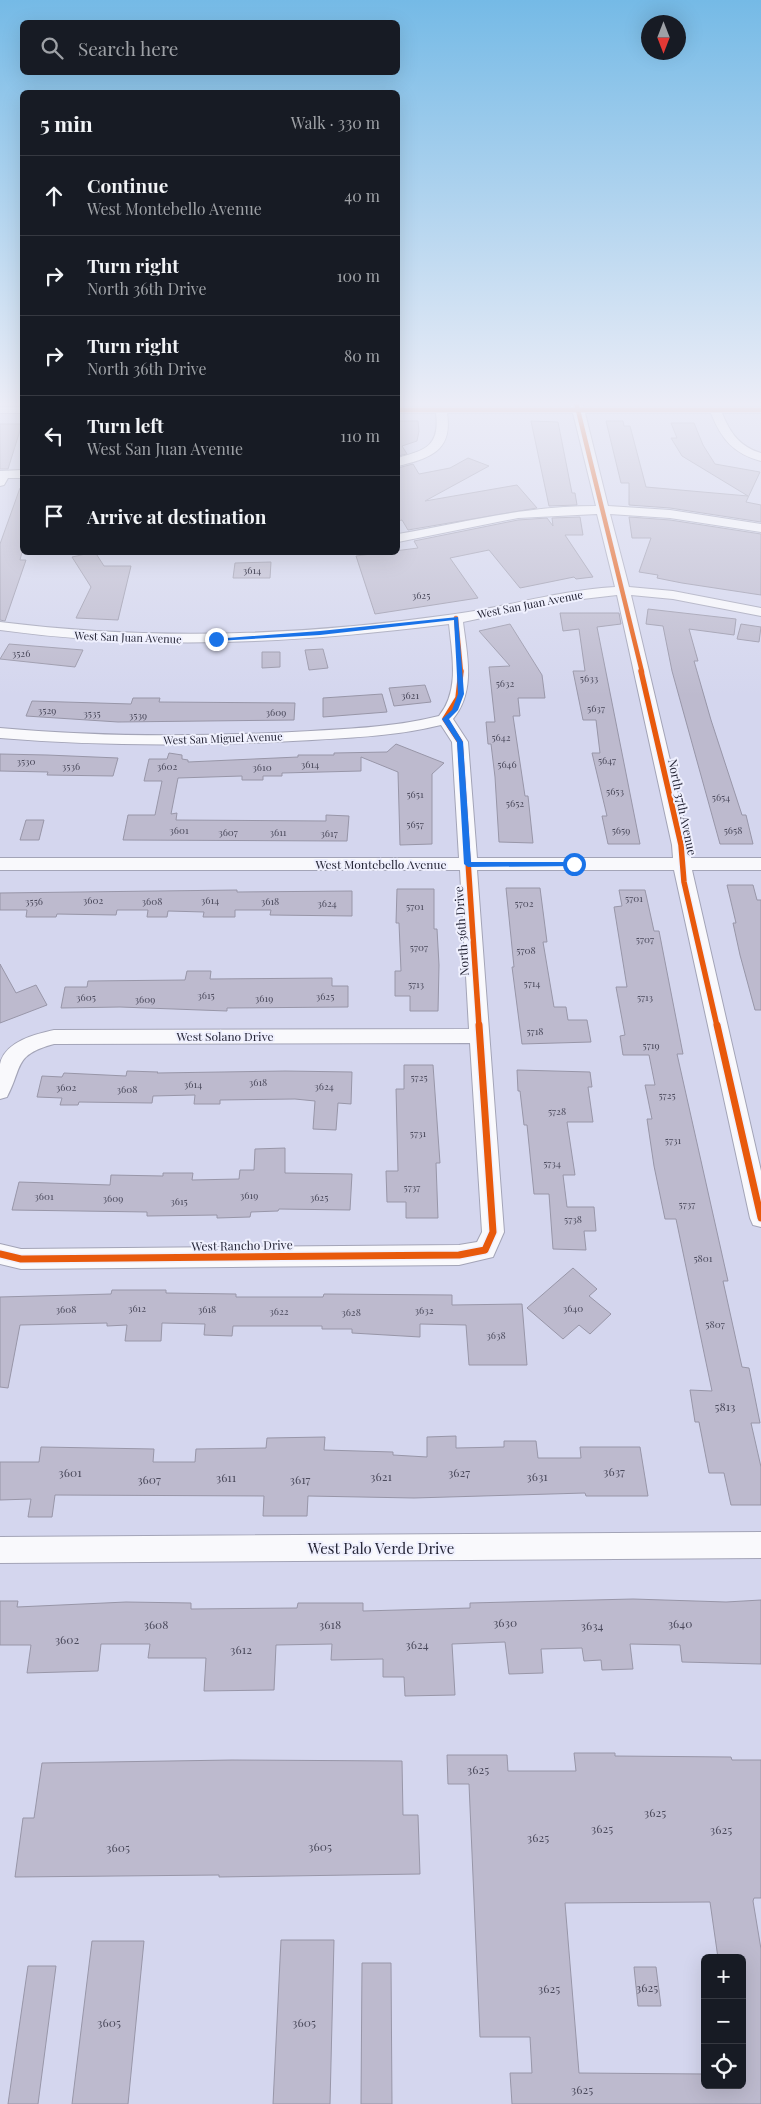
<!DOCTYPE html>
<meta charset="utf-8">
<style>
body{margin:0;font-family:"Playfair Display",serif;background:#20242c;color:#f1f3f6}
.controls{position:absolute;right:15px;bottom:15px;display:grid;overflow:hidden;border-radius:8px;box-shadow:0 5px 20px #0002}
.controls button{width:45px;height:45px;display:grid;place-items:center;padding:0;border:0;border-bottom:1px solid #363941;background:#171b24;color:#f1f3f6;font:25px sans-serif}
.compass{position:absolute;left:641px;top:15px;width:45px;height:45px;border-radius:50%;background:#171b24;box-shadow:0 5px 20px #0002;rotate:180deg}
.stop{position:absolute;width:15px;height:15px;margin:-11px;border:4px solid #1a73e8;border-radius:50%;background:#fff}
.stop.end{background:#1a73e8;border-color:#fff;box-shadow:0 1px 5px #0008}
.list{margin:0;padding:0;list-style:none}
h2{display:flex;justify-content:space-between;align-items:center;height:65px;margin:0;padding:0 20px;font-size:21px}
h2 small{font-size:16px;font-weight:400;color:#9ea1a6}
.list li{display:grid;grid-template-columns:32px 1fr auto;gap:15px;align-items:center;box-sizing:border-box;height:80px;padding:0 20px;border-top:1px solid #363941}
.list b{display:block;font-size:19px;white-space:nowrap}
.list p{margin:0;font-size:16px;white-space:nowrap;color:#9ea1a6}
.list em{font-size:16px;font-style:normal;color:#9ea1a6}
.icon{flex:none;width:28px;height:28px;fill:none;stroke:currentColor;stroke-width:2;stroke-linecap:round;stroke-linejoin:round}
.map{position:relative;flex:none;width:761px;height:2104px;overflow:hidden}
.search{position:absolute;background:#171b24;box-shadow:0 5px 20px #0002;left:20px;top:20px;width:380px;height:55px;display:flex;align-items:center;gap:12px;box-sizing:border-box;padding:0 18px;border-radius:8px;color:#9ea1a6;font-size:19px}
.panel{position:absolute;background:#171b24;box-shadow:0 5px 20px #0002;left:20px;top:90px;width:380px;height:465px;border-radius:8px}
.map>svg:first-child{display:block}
.building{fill:#bdbace;stroke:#9896a8;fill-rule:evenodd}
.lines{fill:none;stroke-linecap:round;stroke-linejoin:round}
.minor-casing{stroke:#a3a4b7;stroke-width:2}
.minor{fill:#f9f9fc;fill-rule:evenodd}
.cycleway-far2-casing{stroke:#eff0fe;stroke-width:6}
.cycleway-far1-casing{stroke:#eff0fe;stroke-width:8}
.cycleway-casing{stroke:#eff0fe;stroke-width:10}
.cycleway-far2{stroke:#e8590c;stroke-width:4.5}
.cycleway-far1{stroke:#e8590c;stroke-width:5.5}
.cycleway{stroke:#e8590c;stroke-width:7}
.route{fill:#1a73e8}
.labels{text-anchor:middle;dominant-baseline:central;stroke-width:4;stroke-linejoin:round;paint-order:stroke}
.number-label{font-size:10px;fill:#4b4a5c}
.far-street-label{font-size:11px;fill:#252536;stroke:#eff0fe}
.street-label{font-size:12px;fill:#252536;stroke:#eff0fe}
.near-number-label{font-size:12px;fill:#4b4a5c}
.near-street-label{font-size:15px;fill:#252536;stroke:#eff0fe}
</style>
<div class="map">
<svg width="761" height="2104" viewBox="0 0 761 2104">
<rect width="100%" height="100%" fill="#d4d6ee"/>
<!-- building -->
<path class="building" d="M398,421H418L419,431L417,441L402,446L407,454L398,456Z
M531,421L558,422L572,493H575L577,505L549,506Z
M606,421H623L624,426H630L646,487L748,496L682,456L671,438H677L671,423H694L703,445L715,464L760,472L746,502L761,505V522L670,508L629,505V483H621Z
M0,424H22L8,469H0Z
M468,458L489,466L425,501L517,485L537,508L408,530L402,520L398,521V468L413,464L419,474L450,468Z
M20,488L22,489V552L20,560H26L5,621L0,620V544Z
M580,517L583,535H565L593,577L576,579L574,577L520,588L489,550L450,558L478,598L375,614L356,556L418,548L414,541L518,520L547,518L553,526L552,518Z
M629,517L670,520L761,534V595L682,583L657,578L658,575L639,572L651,538H632Z
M95,552L104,566H131L118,620L76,618L91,587L72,557Z
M271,562L270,578H233L235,563Z
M648,609L736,619L734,635L689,629L698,661H694L711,720L742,815H746L753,844H720L672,671L663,626L646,624Z
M560,613H619L621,624L597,627L640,844H608L602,816H607L592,753H600L596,720H583L573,671H585L579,629L563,631Z
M510,624L542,675L545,698H518L520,716H513L525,796H528L533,843L499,842L495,777L491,744H488L486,722H495L489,667L510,666L479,631Z
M741,624L761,627L759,642L737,639Z
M9,644L58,648L83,650L75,667L0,659Z
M323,649L328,668L309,670L305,650Z
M262,652H280V667L262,668Z
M425,685L431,702L394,706L389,688Z
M382,694L387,712L323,717V698Z
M133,698H160L159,702L295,703L294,720L118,722L26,716L32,701L131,704Z
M396,744L444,763L432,774V844L400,845L398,772L361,757V771L282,773V776H263V780H242V776L178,778L171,814L177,813L176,820L326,821V815L349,816L347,841L123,840L128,815H155L162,781H144L149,759H167L169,753L182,755V759L188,760V762L298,757V755H334V753L387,752Z
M0,754L47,755L118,758L113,776L47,775L48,772L0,771Z
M26,820H44L39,840H20Z
M727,885H753L757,900H761V1010H755L740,955L733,923H736Z
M506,888H540L547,942H543L554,1007H566L568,1020H587L591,1042L522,1044L512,967H514Z
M397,889H434V929H437L439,965L438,1011H410V996H395V971H401L399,923H396Z
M237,890V892L352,891V916L270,915L271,910H235V917H203L204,912L168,911L167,917H147L148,910H117L116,915L57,914L56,917H26L27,910H0V893Z
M619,890H645L654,931H659L683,1054H677L728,1281H723L742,1367L749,1368L760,1423H751L761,1467V1505H731L724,1473H709L699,1422H695L690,1390L712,1391L676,1219H665L654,1166L647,1119H652L645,1085H655L649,1055H623L620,1036L625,1035L616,987H627L614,907L622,906Z
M0,964L16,993L36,985L47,1005L0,1023Z
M187,971H211L210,979L332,978V986H348V1007L227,1008V1011L120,1007L61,1008L65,987H87L88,981L185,980Z
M404,1065H433L440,1163H436L438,1218H406V1202H387L386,1171H398L396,1089H404Z
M517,1070L590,1072L592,1087H588L593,1122H567L575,1175H563L567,1207H594L596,1231H584L586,1250L553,1249L549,1194H534L527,1125H524L520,1091H518Z
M127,1071L158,1072L157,1073L285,1071L352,1072L351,1104L338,1103L336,1130L313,1129L315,1101L295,1099L220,1100V1104H194L195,1095L153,1096L152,1103L79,1102L78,1105H60L62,1098L37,1097L42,1076L62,1077L64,1073L126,1076Z
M285,1148V1173L352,1174L350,1210L279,1209L278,1211L251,1212L250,1217L217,1218V1215L147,1216V1212L12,1210L19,1182L110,1185L111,1175L163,1176V1173H193L192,1180L239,1179L240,1170H254L255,1149Z
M573,1268L597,1289L589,1296L611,1314L590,1334L579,1325L563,1339L527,1308Z
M112,1290H166V1293L236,1294V1297H323L324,1294L452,1295V1305L522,1304L527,1365H469L466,1325L420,1324V1337L352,1333V1329H322V1326H233L232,1336L204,1335L205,1324L162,1323L161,1341H125L127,1325L107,1326V1323L20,1325L8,1388L0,1387V1297L111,1294Z
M456,1436V1448L504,1447V1441H536L538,1458H581L580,1447H640L648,1496H586L585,1493L414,1498L308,1496L307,1516H263L264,1496L55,1495L52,1517H28L31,1499L0,1500V1462H39L41,1447L154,1449L153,1462H195L196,1449L266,1448L267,1438L325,1437L324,1450L393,1452V1455L427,1457V1437Z
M633,1599L726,1602L761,1600V1664L682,1662L680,1645L630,1644L633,1669L602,1670L601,1660L584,1661L582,1648L541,1649L543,1673L509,1674L505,1642L452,1644L455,1695L405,1696L404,1677H383V1659L331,1660L332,1644L276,1645L274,1690L204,1691L206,1658H148L150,1644H101L98,1671L27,1673L31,1645H0V1601H18L17,1607L126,1602L191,1603V1609L297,1608L298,1603H363V1611L470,1608V1603Z
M574,1753H615V1756L731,1757L732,1760H761V1898H754L753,1901L761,1949V2104H512L510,2073H532L530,2037H480L469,1784H448L447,1755H507L508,1771H576ZM710,1902L718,1958H742V2085H705V2074L579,2073L565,1903Z
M232,1760L402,1761L403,1815H418L420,1874L219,1877V1875L15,1877L23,1818H34L42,1763Z
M281,1940H334L330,2104H273Z
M92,1941H144L128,2104H72Z
M362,1963H391L392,2104H361Z
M28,1966H56L38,2104H8Z
M634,1967H656L661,2006H638Z"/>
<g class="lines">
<defs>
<path id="minor" d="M570,402H582L583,407H761V413H722C730,433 740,447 761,453V461C734,454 721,439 711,413H585L608,506L670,510L761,524V532L670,518L610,514L629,587L673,591L761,608V616L673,599L631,595L690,845L691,858H761V870H692L761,1171V1227L753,1225L750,1218L674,870H477L504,1232L493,1257L459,1265L21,1269L0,1264V1244L21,1249L459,1245L477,1242L482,1232L470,1043L54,1044C13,1055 23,1067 7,1097L0,1099C0,1088 0,1074 0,1064C5,1041 36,1034 54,1030L469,1029L460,870H0V858H459L452,742L441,725C393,737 343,738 293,741C195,746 98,746 0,738V728C98,737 195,737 292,732C342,729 391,728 439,716C460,690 452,654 449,624C296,643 154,651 0,630V622C150,641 299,636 448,615C504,608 559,590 615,587L597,514L518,518L398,542V534C467,522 524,506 596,506L573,413H447C453,451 430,458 398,466V458C426,450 440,446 436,413H398V407H571ZM617,595L672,845L673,858H477L468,742L453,719C476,691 467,655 463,622L557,602Z
M0,407H22V413H0Z
M22,470V478H8L4,485L0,486V471Z
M761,1532V1558L0,1563V1537Z"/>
</defs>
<!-- minor casing -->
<use href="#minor" class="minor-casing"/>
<!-- minor -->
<use href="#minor" class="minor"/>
<defs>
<path id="cycleway-far2" d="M576,402L642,672
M398,410H761
M456,618L461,672"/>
<path id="cycleway-far1" d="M461,671L458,698L445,719L460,742L479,1026
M641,671L681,845L684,882L717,1026"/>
<path id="cycleway" d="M717,1025L761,1218
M0,1254L21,1259L459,1255L485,1250L493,1232L479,1025"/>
</defs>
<!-- cycleway-far2 casing -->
<use href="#cycleway-far2" class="cycleway-far2-casing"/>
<!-- cycleway-far1 casing -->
<use href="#cycleway-far1" class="cycleway-far1-casing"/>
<!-- cycleway casing -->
<use href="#cycleway" class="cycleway-casing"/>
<!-- cycleway-far2 -->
<use href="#cycleway-far2" class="cycleway-far2"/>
<!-- cycleway-far1 -->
<use href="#cycleway-far1" class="cycleway-far1"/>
<!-- cycleway -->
<use href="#cycleway" class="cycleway"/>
</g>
<!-- sky -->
<linearGradient id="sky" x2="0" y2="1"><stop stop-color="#75bae6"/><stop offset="0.58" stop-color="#ecedf7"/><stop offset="1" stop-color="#ecedf7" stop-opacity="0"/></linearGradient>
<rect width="761" height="696" fill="url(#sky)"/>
<!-- route -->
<path class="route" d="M458,617L464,694L458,710L449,719L463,742L471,862H574L576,863V866L468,867L464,864L457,742L442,719L452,710L458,694L454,620L320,635L216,641L213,639L320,631Z"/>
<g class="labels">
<!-- number labels -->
<g class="number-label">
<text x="252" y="570">3614</text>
<text x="421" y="595">3625</text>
<text x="21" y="653">3526</text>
<text x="589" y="678">5633</text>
<text x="505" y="683">5632</text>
<text x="410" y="695">3621</text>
<text x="596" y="708">5637</text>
<text x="47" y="710">3529</text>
<text x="276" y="712">3609</text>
<text x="92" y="713">3535</text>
<text x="138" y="715">3539</text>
<text x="501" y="737">5642</text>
<text x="607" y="760">5647</text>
<text x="26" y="761">3530</text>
<text x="310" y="764">3614</text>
<text x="507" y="764">5646</text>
<text x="71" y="766">3536</text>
<text x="167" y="766">3602</text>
<text x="262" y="767">3610</text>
<text x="615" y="791">5653</text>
<text x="415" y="794">5651</text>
<text x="721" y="797">5654</text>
<text x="515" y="803">5652</text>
<text x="415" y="824">5657</text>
<text x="179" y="830">3601</text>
<text x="621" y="830">5659</text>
<text x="733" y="830">5658</text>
<text x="228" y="832">3607</text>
<text x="278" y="832">3611</text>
<text x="329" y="833">3617</text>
<text x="634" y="898">5701</text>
<text x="93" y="900">3602</text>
<text x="210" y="900">3614</text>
<text x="34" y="901">3556</text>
<text x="152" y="901">3608</text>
<text x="270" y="901">3618</text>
<text x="327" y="903">3624</text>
<text x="524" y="903">5702</text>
<text x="415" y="906">5701</text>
<text x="645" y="939">5707</text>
<text x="419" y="947">5707</text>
<text x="526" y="950">5708</text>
<text x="532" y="983">5714</text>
<text x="416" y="984">5713</text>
<text x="206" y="995">3615</text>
<text x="325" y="996">3625</text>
<text x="86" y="997">3605</text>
<text x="645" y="997">5713</text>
<text x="264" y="998">3619</text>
<text x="145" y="999">3609</text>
<text x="535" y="1031">5718</text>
<text x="651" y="1045">5719</text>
<text x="419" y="1077">5725</text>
<text x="258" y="1082">3618</text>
<text x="193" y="1084">3614</text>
<text x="324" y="1086">3624</text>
<text x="66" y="1087">3602</text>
<text x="127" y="1089">3608</text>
<text x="667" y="1095">5725</text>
<text x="557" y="1111">5728</text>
<text x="418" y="1133">5731</text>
<text x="673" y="1140">5731</text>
<text x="552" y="1163">5734</text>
<text x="412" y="1187">5737</text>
<text x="249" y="1195">3619</text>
<text x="44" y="1196">3601</text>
<text x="319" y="1197">3625</text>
<text x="113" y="1198">3609</text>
<text x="179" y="1201">3615</text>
<text x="687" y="1204">5737</text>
<text x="573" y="1219">5738</text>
<text x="703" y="1258">5801</text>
<text x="137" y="1308">3612</text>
<text x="573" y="1308">3640</text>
<text x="66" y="1309">3608</text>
<text x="207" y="1309">3618</text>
<text x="424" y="1310">3632</text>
<text x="279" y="1311">3622</text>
<text x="351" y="1312">3628</text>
<text x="715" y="1324">5807</text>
<text x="496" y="1335">3638</text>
</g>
<!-- far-street labels -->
<g class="far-street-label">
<text transform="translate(530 604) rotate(-11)">West San Juan Avenue</text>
<text transform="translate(128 637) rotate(2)">West San Juan Avenue</text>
<text transform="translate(223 738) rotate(-2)">West San Miguel Avenue</text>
</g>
<!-- street labels -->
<g class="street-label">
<text transform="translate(683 807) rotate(78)">North 37th Avenue</text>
<text x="381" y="864">West Montebello Avenue</text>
<text transform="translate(461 931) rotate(-94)">North 36th Drive</text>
<text x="225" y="1036">West Solano Drive</text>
<text transform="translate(242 1245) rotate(-1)">West Rancho Drive</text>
</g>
<!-- near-number labels -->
<g class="near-number-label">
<text x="725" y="1406">5813</text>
<text x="614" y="1471">3637</text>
<text x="70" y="1472">3601</text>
<text x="459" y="1472">3627</text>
<text x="381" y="1476">3621</text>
<text x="537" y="1476">3631</text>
<text x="226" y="1477">3611</text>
<text x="149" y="1479">3607</text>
<text x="300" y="1479">3617</text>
<text x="505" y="1622">3630</text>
<text x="680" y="1623">3640</text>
<text x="156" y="1624">3608</text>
<text x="330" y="1624">3618</text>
<text x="592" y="1625">3634</text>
<text x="67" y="1639">3602</text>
<text x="417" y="1644">3624</text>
<text x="241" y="1649">3612</text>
<text x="478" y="1769">3625</text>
<text x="655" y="1812">3625</text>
<text x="602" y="1828">3625</text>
<text x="721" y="1829">3625</text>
<text x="538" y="1837">3625</text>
<text x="320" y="1846">3605</text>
<text x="118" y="1847">3605</text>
<text x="647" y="1987">3625</text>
<text x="549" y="1988">3625</text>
<text x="109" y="2022">3605</text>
<text x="304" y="2022">3605</text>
<text x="582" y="2089">3625</text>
</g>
<!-- near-street labels -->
<g class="near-street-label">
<text x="381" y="1548">West Palo Verde Drive</text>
</g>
</g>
</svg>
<div class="controls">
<button>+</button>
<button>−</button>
<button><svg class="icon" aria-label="locate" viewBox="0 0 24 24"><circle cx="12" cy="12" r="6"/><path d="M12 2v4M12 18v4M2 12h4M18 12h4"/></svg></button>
</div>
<svg class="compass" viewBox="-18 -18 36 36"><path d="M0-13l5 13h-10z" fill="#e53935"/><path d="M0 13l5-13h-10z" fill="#9ea1a6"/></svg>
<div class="stop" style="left:574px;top:864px"></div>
<div class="stop end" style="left:216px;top:639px"></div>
<div class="search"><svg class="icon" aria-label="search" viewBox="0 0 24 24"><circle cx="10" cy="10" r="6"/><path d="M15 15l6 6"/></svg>Search here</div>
<section class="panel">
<h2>5 min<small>Walk · 330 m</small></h2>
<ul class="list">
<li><svg class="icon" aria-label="ahead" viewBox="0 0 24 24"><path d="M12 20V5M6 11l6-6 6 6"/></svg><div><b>Continue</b><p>West Montebello Avenue</p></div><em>40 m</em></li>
<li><svg class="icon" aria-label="right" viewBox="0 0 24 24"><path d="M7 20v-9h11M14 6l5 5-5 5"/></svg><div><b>Turn right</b><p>North 36th Drive</p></div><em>100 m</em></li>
<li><svg class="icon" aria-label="right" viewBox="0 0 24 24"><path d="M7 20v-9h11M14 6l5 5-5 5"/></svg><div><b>Turn right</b><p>North 36th Drive</p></div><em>80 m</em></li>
<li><svg class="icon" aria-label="left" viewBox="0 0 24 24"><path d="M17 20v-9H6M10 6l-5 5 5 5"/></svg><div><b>Turn left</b><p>West San Juan Avenue</p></div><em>110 m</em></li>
<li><svg class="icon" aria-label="arrive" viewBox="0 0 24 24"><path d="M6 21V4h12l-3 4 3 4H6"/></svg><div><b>Arrive at destination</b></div></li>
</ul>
</section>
</div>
